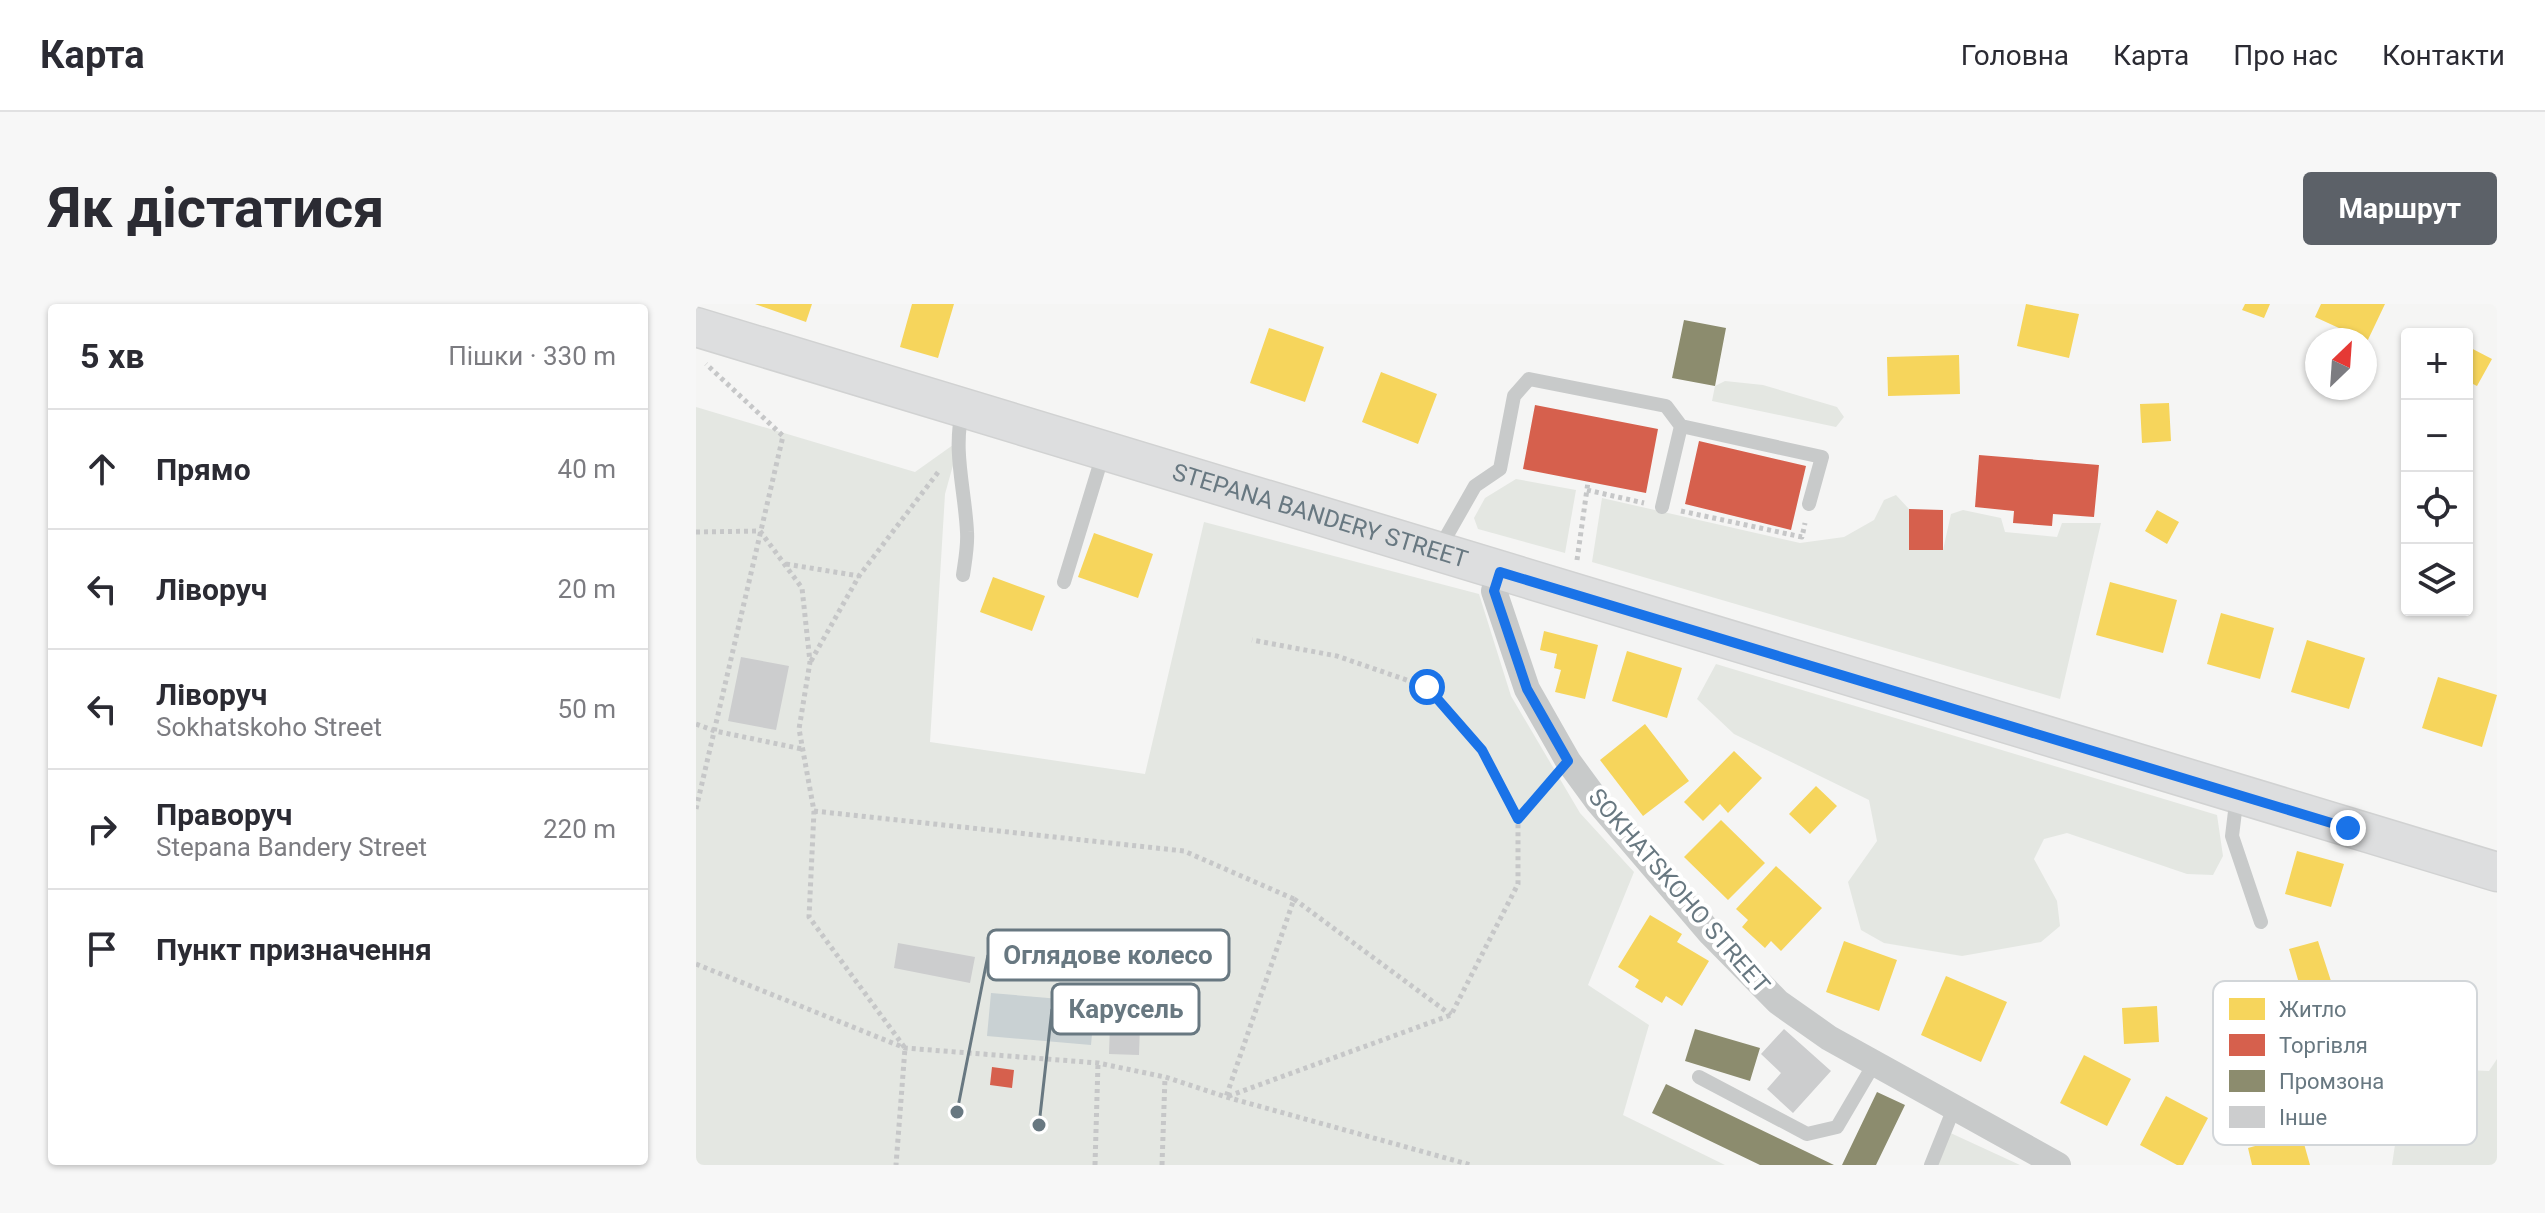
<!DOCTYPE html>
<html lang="uk">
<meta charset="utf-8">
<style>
body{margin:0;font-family:Roboto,sans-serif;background:#f7f7f7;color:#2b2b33}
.controls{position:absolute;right:24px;top:24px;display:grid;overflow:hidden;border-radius:8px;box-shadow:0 2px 6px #0004}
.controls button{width:72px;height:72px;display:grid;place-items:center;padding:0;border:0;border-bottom:2px solid #e1e1e2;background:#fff;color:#2b2b33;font:40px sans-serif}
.compass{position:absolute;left:1609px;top:24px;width:72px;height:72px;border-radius:50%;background:#fff;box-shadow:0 2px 6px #0004;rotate:25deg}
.stop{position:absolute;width:24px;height:24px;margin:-18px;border:6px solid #1a73e8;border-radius:50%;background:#fff}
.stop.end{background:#1a73e8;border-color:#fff;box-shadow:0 2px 8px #0008}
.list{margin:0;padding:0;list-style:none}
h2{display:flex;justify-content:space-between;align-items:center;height:104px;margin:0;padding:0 32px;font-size:34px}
h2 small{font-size:26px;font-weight:400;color:#7c7c81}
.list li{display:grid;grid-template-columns:52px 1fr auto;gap:24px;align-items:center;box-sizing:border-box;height:120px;padding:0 32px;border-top:2px solid #e1e1e2}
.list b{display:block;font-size:30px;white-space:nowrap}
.list p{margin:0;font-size:26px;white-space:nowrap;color:#7c7c81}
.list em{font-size:26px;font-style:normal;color:#7c7c81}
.icon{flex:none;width:44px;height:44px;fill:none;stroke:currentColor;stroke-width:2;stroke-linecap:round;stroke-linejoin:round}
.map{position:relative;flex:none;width:1801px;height:861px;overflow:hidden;border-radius:8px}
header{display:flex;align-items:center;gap:48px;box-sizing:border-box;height:112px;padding:0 40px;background:#fff;border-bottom:2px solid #e1e1e2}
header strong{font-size:38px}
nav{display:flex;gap:44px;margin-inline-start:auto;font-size:28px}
.intro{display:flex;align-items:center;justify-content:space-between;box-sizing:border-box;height:192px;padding:0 48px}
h1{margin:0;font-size:56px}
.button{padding:20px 36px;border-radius:8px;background:#5c6168;color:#fff;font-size:28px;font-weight:700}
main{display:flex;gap:48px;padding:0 48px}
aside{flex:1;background:#fff;border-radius:8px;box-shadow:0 2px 6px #0004}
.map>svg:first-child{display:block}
.green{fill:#e4e7e2}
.water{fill:#c9d1d3}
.homes{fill:#f6d55c}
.shops{fill:#d6604d}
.industry{fill:#8c8c6e}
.building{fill:#cccdce}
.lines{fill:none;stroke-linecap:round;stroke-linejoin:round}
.secondary-casing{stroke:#d1d2d2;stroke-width:41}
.path{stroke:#c6c7c8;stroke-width:5;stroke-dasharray:4 4;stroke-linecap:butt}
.service{stroke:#c8caca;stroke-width:14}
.minor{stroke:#c8caca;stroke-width:26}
.secondary{stroke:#dddedf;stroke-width:38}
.route{stroke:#1a73e8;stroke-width:10}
.labels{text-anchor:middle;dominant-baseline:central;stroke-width:8;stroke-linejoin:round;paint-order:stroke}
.street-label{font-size:24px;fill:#687881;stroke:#fff}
.key{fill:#fff;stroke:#d2d6d9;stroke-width:2}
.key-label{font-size:22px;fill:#687881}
.leader{fill:none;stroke:#687881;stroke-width:3}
.callout-dot{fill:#687881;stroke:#fff;stroke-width:3}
.callout{fill:#fff;stroke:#687881;stroke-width:3}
.callout-label{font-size:26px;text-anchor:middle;font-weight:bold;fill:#687881}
</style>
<header>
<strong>Карта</strong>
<nav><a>Головна</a><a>Карта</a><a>Про нас</a><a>Контакти</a></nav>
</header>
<div class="intro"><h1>Як дістатися</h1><a class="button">Маршрут</a></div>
<main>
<aside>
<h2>5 хв<small>Пішки · 330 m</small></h2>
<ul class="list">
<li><svg class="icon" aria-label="ahead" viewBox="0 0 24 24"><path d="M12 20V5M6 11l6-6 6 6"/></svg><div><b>Прямо</b></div><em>40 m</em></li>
<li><svg class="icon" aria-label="left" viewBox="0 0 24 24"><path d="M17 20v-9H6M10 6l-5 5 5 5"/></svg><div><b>Ліворуч</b></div><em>20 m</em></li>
<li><svg class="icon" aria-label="left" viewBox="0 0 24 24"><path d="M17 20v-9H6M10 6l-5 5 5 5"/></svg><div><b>Ліворуч</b><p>Sokhatskoho Street</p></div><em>50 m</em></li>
<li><svg class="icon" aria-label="right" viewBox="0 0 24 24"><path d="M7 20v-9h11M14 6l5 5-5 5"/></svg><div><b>Праворуч</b><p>Stepana Bandery Street</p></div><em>220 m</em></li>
<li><svg class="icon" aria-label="arrive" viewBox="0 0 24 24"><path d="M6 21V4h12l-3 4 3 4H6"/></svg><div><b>Пункт призначення</b></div></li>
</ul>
</aside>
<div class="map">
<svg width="1801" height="861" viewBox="0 0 1801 861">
<rect width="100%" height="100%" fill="#f5f5f4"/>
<!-- green -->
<path class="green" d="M1029,77L1067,81L1141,103L1148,113L1140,123L1016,97L1019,82Z
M0,103L219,168L264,136L249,190L234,438L449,470L508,218L783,290L815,392L884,509L938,568L892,681L953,721L927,811L1029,861H0Z
M820,175L880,186L869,249L782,225L778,214L789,194Z
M1200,191L1213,205L1214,246H1247L1255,210L1267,206L1305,214L1309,228L1361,233L1366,219H1405L1364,395L896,258L906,194L1104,239L1148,233L1178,216L1188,196Z
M1020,360L1521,511L1527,552L1517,571L1491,570L1371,529L1348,535L1338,555L1361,597L1364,622L1345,638L1266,652L1188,639L1165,626L1152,578L1181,537L1173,496L1038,430L1001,395Z
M1729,743L1753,749L1769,766L1793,767L1801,755V861H1696L1711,759Z
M1248,826L1324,861H1234Z"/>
<!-- water -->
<path class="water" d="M295,689L399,698L395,741L291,732Z"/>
<!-- homes -->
<path class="homes" d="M59,0H116L110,18Z
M216,0H258L242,54L204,43Z
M1330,0L1383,10L1373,54L1321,42Z
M1549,0H1574L1568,14L1546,6Z
M1625,0H1689L1669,42V36L1619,13Z
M573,24L628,43L609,98L554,79Z
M1771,42L1796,55L1781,82L1771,77Z
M1263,51L1264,90L1192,92L1191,53Z
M685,68L741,90L722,140L666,118Z
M1473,99L1475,137L1446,139L1444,100Z
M1461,206L1483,218L1471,240L1449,227Z
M398,229L457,250L442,294L382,273Z
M297,273L349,292L336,327L284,308Z
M1414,278L1481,296L1467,349L1400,331Z
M1525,309L1578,324L1564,375L1511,360Z
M848,327L902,341L889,395L859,388L865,366L858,364L861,350L844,346Z
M1611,336L1669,354L1653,405L1595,388Z
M931,347L986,364L971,414L916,397Z
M1742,373L1801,391L1786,443L1726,424Z
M949,420L993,477L947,512L904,456Z
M1038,447L1066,474L1032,509L1024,500L1007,517L988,498Z
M1120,482L1141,502L1114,530L1093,510Z
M1025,516L1069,559L1032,596L988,553Z
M1601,547L1648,560L1635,603L1589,590Z
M1080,562L1126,604L1085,647L1075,637L1069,644L1046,623L1052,616L1040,605Z
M954,611L986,630L981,638L1013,657L986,702L970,692L966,699L939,683L943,676L922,663Z
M1148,637L1201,656L1183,707L1130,688Z
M1622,637L1635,677L1605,686L1593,645Z
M1250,672L1311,698L1285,758L1225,731Z
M1461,702L1463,738L1428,740L1426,704Z
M1388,751L1435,775L1411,822L1364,799Z
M1470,792L1512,814L1487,861H1481L1444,841Z
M1605,829L1614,861H1556L1552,844Z"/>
<!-- shops -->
<path class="shops" d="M839,101L962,125L950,189L827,165Z
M1003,137L1110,162L1095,226L989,200Z
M1283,151L1403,161L1398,213L1357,210L1356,222L1317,219L1318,207L1279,203Z
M1213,205L1247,206V246H1213Z
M296,763L318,766L316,784L294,781Z"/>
<!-- industry -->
<path class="industry" d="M988,16L1030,24L1019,82L976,74Z
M999,725L1064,744L1054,777L989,757Z
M970,780L1138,861H1064L956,809Z
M1181,788L1209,801L1180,861H1146Z"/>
<!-- building -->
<path class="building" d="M45,353L93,362L80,426L32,417Z
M202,639L279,653L274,679L198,664Z
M415,691L445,692L443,751L413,750Z
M1088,725L1135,767L1097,809L1071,785L1085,769L1065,750Z"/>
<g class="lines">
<defs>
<g id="secondary">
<path id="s1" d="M0,23L1801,568"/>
</g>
</defs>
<!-- secondary casing -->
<use href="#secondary" class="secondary-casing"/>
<!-- path -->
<path class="path" d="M891,186L948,199
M985,207L1106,233L1109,219
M64,227L106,284L114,358L103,425L118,507L113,613L209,744L200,861
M0,228L64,227
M881,256L892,178
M90,260L163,272
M115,357L163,272L243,167
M0,420L19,427L106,445
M0,505L87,132L10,60
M118,507L488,547L598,595L530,793L755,711L822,580V515L786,446L731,383L641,352L556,336
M822,515L856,476
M598,595L755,711
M0,660L209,744L402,759L469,773L530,793L775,861
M399,861L402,759
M466,861L469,773"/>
<!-- service -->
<path class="service" d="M267,104C256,146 269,185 271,228C272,242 269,257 267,271
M985,122L1126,153L1113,200
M742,247L779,182L804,165L818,92L833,75L970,102L985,122L966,203
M368,278L408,147
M1541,491L1536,532L1565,618
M1003,773L1111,830L1141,823L1178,760
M1235,861L1258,804"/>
<!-- minor -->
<path class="minor" d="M804,268L798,287L831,385L872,457L902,498L1015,630L1082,698L1133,734L1362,861"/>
<!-- secondary -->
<use href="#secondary" class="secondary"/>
</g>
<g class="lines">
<!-- route -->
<path class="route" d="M731,383L786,446L822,515L872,457L831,385L798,287L804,268L1652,524"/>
</g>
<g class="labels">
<!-- street labels -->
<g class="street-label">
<text stroke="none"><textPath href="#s1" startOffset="652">STEPANA BANDERY STREET</textPath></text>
<text transform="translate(983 587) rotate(49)">SOKHATSKOHO STREET</text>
</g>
</g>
<!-- legend -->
<rect x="1517" y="677" width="264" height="164" rx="12" class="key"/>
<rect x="1533" y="694" width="36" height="22" fill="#f6d55c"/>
<rect x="1533" y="730" width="36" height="22" fill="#d6604d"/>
<rect x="1533" y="766" width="36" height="22" fill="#8c8c6e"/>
<rect x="1533" y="802" width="36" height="22" fill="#cccdce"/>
<g class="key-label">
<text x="1583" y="713">Житло</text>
<text x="1583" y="749">Торгівля</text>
<text x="1583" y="785">Промзона</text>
<text x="1583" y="821">Інше</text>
</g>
<!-- callouts -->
<path class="leader" d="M261 808L292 651M343 821L356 705"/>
<g class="callout-dot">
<circle cx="261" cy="808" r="8"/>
<circle cx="343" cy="821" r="8"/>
</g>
<g class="callout">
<rect x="292" y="626" width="241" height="50" rx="8"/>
<rect x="356" y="680" width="147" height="50" rx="8"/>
</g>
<g class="callout-label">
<text x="412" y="660">Оглядове колесо</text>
<text x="430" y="714">Карусель</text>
</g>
</svg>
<div class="controls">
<button>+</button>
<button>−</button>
<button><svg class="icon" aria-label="locate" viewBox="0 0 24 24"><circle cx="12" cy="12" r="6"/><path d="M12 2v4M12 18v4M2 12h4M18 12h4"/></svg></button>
<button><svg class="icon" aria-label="layers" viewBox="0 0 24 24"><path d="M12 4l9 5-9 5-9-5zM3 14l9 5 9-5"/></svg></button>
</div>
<svg class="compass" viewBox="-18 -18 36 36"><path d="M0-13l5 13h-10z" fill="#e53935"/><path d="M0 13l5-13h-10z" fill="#7c7c81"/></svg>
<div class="stop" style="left:731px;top:383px"></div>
<div class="stop end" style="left:1652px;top:524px"></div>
</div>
</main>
